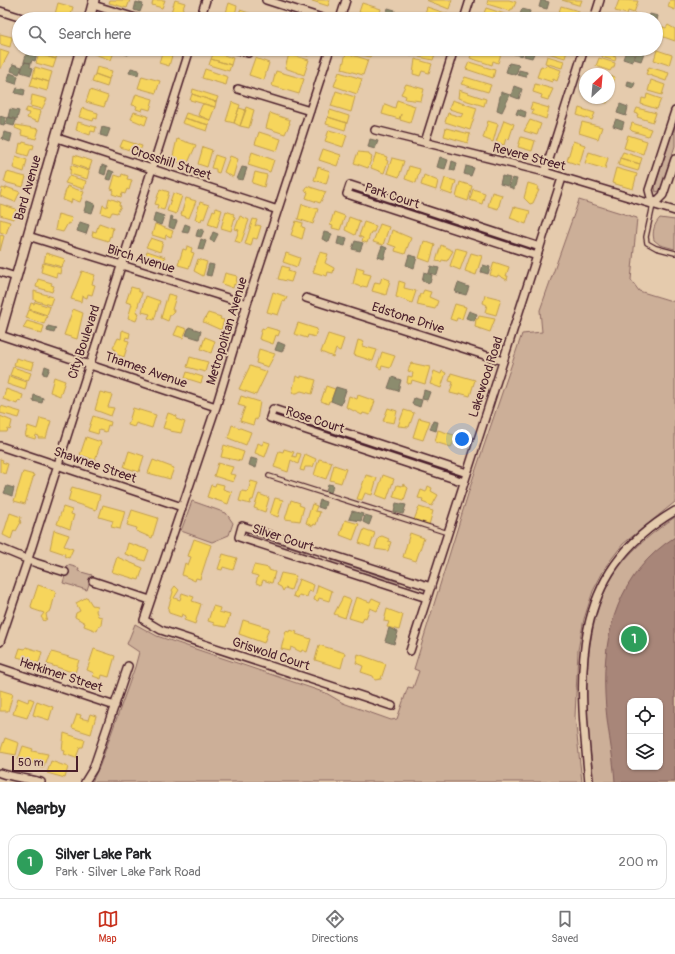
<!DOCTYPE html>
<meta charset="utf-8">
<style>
body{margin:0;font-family:Pangolin,sans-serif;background:#f2f2f2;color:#202124}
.controls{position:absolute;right:12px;bottom:12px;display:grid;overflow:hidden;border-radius:8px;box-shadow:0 1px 3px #0004}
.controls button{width:36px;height:36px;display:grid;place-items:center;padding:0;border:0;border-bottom:1px solid #e0e0e0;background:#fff;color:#202124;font:20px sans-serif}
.compass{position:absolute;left:579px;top:68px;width:36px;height:36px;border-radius:50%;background:#fff;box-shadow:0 1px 3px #0004;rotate:26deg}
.scale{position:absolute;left:12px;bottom:10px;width:66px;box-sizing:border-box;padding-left:4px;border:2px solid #4a1f2b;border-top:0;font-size:11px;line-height:14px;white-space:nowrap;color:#4a1f2b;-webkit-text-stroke:3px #e5cbad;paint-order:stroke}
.you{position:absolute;left:462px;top:439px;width:14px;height:14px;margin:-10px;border:3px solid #fff;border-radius:50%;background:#1a73e8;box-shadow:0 0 0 6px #1a73e833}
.badge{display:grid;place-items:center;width:26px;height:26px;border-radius:50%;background:#c8321e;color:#fff;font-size:13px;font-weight:700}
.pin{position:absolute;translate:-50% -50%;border:2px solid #fff;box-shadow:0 1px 4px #0006}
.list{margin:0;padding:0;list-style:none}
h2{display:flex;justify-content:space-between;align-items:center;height:52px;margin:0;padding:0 16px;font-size:17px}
h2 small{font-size:13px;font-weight:400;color:#757577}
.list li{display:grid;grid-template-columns:26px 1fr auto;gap:12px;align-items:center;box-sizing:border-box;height:56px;margin:0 8px 8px;padding:0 8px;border:1px solid #e0e0e0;border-radius:12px}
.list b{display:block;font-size:15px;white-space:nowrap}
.list p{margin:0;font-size:13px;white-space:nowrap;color:#757577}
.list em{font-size:13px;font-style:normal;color:#757577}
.icon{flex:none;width:22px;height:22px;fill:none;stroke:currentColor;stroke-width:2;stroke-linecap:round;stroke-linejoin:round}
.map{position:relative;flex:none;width:675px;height:782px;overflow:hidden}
.search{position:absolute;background:#fff;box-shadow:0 1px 3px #0004;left:12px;right:12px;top:12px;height:44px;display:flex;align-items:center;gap:10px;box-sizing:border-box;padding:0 14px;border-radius:22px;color:#757577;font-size:15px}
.sheet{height:116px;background:#fff}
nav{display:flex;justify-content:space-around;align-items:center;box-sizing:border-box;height:56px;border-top:1px solid #e0e0e0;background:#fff;font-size:11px;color:#757577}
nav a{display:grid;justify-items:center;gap:2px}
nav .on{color:#c8321e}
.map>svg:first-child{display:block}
.green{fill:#ccaf98;stroke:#8b6762;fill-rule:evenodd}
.water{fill:#a88679;stroke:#825d5a;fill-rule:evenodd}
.homes{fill:#f6d55c;stroke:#c29e4d}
.industry{fill:#8c8c6e;stroke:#786b5a}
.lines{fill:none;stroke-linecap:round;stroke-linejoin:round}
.service-casing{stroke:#4a1f2b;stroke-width:6}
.minor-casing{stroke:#4a1f2b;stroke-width:10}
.tertiary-casing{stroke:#4a1f2b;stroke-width:12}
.service{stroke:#e5cbad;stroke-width:3.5}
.minor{stroke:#e5cbad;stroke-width:7}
.tertiary{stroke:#e5cbad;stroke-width:9}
.labels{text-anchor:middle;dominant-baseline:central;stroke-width:4;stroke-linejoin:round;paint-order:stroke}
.street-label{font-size:13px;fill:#4a1f2b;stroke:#e5cbad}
</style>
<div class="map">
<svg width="675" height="782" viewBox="0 0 675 782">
<rect width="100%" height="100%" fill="#e5cbad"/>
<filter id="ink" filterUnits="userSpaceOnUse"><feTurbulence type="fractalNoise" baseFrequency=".025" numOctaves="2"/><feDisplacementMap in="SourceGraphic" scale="8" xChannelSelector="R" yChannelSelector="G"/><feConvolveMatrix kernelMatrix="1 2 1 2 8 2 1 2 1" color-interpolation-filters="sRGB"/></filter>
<g filter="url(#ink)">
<!-- green -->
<path class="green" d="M675,123V146L660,191L656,192L655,187Z
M357,191L424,213V215L356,194Z
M579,200L637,218L631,280L639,291L675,302V502L623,544L606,566L593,591L584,619L578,650L575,717L582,782H92L100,765L135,667L139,652L127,644L135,624L157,636L326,693L343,703L391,720L397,719L408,687L413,688L419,671L414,669L473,478L522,334L542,332L540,310Z
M660,218L675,220V249L660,245L654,240C652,232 654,224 660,218Z
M446,219L510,241L509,242L446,223L444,222Z
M288,417L351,438L352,440L351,442L285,420Z
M371,445L438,467V468L370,447Z
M192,501L226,513L233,523L229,535L212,542L181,531Z
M675,517V782H594C585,715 577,623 620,566C635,546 655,531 675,517ZM630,701H660V767H630Z
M248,533L313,554L314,557L313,558L247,536Z
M332,560L399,582L400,585L332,564Z
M68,565L79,568L78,571L92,575L87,590L63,583Z"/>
<!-- water -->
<path class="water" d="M675,537V782H615C613,752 606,723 605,694C602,631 620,572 675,537ZM630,701H660V767H630Z"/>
<!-- homes -->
<path class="homes" d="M110,0H130L127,8L109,3Z
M153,0H165L162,8L152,5Z
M175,0L185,3L179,19L170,15Z
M309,0H330L328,6Z
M426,0H452L449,9Z
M488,0H509L516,2L513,9H511L510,11L487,4Z
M562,0H582L580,5H578Z
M619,0L638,1L634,13L628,11L627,14L615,11Z
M670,0H675V10L668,7Z
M58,3L73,7L70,18L55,14Z
M229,3L237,6L234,19H224Z
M362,3L381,9L378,19L359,12Z
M561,6L579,11L576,19L558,15Z
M427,7L448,14L446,19H423Z
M486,8L505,14L503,19L482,18Z
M240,10L255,15L253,19H238Z
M668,25L675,29V41L658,35L661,26L666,28Z
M0,34L12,37L10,47L0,44Z
M41,49H58L56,59L39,54Z
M96,49H104L114,52L111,60L94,54Z
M163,49H174L169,66L159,63Z
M291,49H310L308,56Z
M349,49H373L370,57L349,51Z
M419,49L436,51L433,60L419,57L421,52L419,51Z
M473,49H490L497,51L501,54L498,63L493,61L492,65L470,58Z
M549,49L567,51L565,58L548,53Z
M601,49L615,50L613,56L616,57L615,61L602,57L603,52L601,51Z
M0,50L9,53L1,68H0Z
M657,50L672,55L669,65L654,60Z
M214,52L233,58L231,65L211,59Z
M346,53L368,60L363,75L342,69Z
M39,54L56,59L53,68L36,63Z
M289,54L309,60L304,75L285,68Z
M547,56L564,61L562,68L545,63Z
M255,58L269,63L264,80L249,75Z
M599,58L615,63L614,68H612L610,71L596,66Z
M211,59L231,65L229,71L209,65Z
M415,59L432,64L429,73L422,71L420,76L413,74Z
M469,62L495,70L493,78L466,69Z
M546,65L561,70L557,81L553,79L552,82L537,77L541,66L545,67Z
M35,67L52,72L49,82L33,77Z
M97,67L112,71L109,79L95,74Z
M649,67L669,73L666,81L646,74Z
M205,69L228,77L226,85L202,78Z
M276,71L304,79L299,94L272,86Z
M339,72L362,79L357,94L334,86Z
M95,74L109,79L107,87L92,82Z
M142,76L160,81L156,93L138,88Z
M609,76L615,77L611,88L609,87Z
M33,77L49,82L47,91L30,86Z
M465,77L491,85L488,92L461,84Z
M651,80L665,85L662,95L648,91Z
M406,84L424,89L421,101L405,99L406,96L401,94Z
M535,84L553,89L548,100L541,98L542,95L533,92Z
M193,89L218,97L216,102L192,94Z
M90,90L108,96L104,107L86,102Z
M459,90L486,99L484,106L458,98Z
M336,91L355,97L351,112L331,106Z
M136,94L153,99L150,110L143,108L142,111L136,109L137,106L132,105Z
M192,94L216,102L215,107L190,100Z
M647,94L661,99L657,109L641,104L642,98L646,99Z
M32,95L47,99L42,109L30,106Z
M592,98H609L607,103Z
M397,100L415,106L410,123L400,120L401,114L399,119L382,114L385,104L395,108Z
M452,100L477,108L470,130L445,122L448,113L461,117L463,113L449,109Z
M232,102L240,105L234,123L226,121Z
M532,103L549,108L546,119L532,114L533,110L530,109Z
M204,104L215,107L210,120L198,115L202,105Z
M246,107L254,110L249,128L240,126Z
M27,108L41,111L38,122L27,118L29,113L25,112Z
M82,108L98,113L97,119L94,118L93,121L79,117Z
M239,108L246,110L240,126L234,123Z
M579,108L595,113L592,120L577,115Z
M637,108L656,113L653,122L637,117L638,114L635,113Z
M330,110L349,116L347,123L328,117Z
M134,112L148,116L145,125L131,119Z
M186,113L210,120L209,125L184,118Z
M270,113L290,120L289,123H290L285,134L266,128Z
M328,117L347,123L345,130L326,124Z
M184,118L209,125L207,131L182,123Z
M504,120L514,124L509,139L506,138L504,145L496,142Z
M530,120L541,124L537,135L524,131Z
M488,121L498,124L493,142L483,138Z
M78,122L96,127L95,132L91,131L90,135L76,130Z
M582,122L602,127L598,139L579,133Z
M632,123L651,129L648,136L632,131L630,129Z
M16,125L39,129L36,139L21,135L22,131L15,128Z
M446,128L470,134L468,143L444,136Z
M329,130L347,135L343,147L325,141Z
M259,132L281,139L277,151L255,144Z
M628,135L647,141L643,154L624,148Z
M521,137L535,141L532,151L518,147Z
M177,139L196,145L187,165L172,160Z
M123,140L142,146L139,153L120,147Z
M573,141L585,145L579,165L567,161Z
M23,142L34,145L33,149L31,148L28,156L18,153L20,143L22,144Z
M203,147L212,150L207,167L198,164Z
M323,149L341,155L337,166L319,160Z
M252,152L274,160L270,172L248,165Z
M358,152L369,153V155L372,157L368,168L354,163Z
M589,152L608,158L605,169L585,163Z
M623,152L642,158L640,164L620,158Z
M376,153L387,157L386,160L388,161L384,173L371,168Z
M74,155L92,161L89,170L73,164Z
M215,155L224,158L219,173L216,172V169L211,168Z
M16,156L27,160L24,172L13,168Z
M230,156L238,159L233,177L224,172Z
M392,158L404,161L399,177L387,173Z
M620,158L640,164L638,171L618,165Z
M71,165L89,171L87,179L70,174Z
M409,166L420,169L416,183L405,179Z
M318,167L330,171L326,184L314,180Z
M616,168L637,174L633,189L612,183Z
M7,172L26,177L23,187L4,182Z
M255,172L267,175L264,187L252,183Z
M122,174L128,176L127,179L132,180L129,190L127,189L125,194L122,193L121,197L112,194L114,190L111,189L115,175L121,177Z
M424,175L438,181L436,190L421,185Z
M69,176L86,181L84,189L65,183Z
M445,178L456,181L452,195L441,191Z
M460,182L472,186L468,201L456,197Z
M528,183L538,186L537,190H539L533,203L530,204L524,198Z
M67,186L84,192L80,202L72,199L71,203L63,200Z
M307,186L326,192L320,203L306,198L308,192L305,191Z
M6,187L20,192L15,202L0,196L2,188L6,189Z
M160,189L169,192L164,210L157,208L158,205L155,204Z
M473,189L485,193L482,204L470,200Z
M492,192L502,195L498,209L488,206Z
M173,193L182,196L176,214L167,211Z
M109,198L120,202L119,205L121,206L117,213L112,212L110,216L101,213L103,205L107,207Z
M186,198L196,201L189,218L181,215Z
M200,202L209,205L204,219L202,218L201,221L195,219Z
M0,204L16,209L13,219L0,215Z
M302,204L318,209L313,224L298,219Z
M514,207L530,211L526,224L510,218Z
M216,208L222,210L217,227L208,224L213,210L215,211Z
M226,211L234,214L233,216L235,217L231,231L221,228Z
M334,212L345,216L340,230L332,228L333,226L330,225Z
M58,214L72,218L70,224L68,223L63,232L55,230Z
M240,216L249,220L241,243L235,241L239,230L235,229Z
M349,217L360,221L355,235L345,230Z
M0,219L10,222L6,234L0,232Z
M253,219L257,220L255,226L257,225L261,226L257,239L253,238L251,246L245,244Z
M296,221L303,223L302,227L305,228L302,239L291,235Z
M364,222L376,226L374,232H371L367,243L362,241L363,238L359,236Z
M99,223L113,228L111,237L110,236L108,241L92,236L93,231L96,232Z
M155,224L173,231L171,237L166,235L165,239L152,235Z
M380,224L389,227L383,245L373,242Z
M392,230L411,238L405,254L395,251L396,247L388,244Z
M0,235L4,236L0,251Z
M151,238L163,242L160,252L146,247Z
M424,241L435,245L430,262L419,258Z
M441,245L453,251L447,261L442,260L441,262L436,261Z
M187,246L192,248L191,252L194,253L189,268L178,265L183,249L186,250Z
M456,248L467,251L460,270L450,266Z
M147,251L165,257L162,266L144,261Z
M320,252L328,254L325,263L334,268L333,273L328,272L327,276L313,272Z
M46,253L65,259L62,267L44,262Z
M286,253L300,258L297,267L283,262Z
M471,253L482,256L476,275L465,271Z
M198,259L207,262L203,276L194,271Z
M494,262L509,267L506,276H508L507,280L498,275L497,277L490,275Z
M43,263L61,268L60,274L57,273L56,277L41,272Z
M282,266L289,268L288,271L294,273L291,282L278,279Z
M357,267L364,269L363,273L371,275L367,287L362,286L361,287L353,284Z
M82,271L95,275L92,284L95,285L92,295L88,294L87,298L82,296L81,302L71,299Z
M225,273L237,276L236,285L234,284L233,288L222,284Z
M382,277L390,280L386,295L372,291L375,282L380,283Z
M38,279L52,283L51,285L54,286L52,292L36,287Z
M399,281L405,283L404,288L416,291L412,303L396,297Z
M131,287L138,289V291L142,293L136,312L139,313L136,321L128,318L132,304L126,302Z
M424,290L431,292L429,297L438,301L435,309L417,305L420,294H422Z
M34,291L53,297L50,305L34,300Z
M273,292L287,297L285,302L283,301L278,315L267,312Z
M168,294L176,296L172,310H174L172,315H170L168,321L161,318Z
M485,295L501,299L496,315L485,312L487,305L483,303Z
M146,296L160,301L154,320L148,318L150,314L142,312Z
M35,302L50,307L47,315L29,309L31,303L34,304Z
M455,304L466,307L462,319L457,318L456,321L450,319Z
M73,309L83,313L77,339L64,335Z
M29,310L47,316L44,324L26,318Z
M208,313L221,317L220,319L224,320L221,330L203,322Z
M479,316L495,319L490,332L475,327L476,319H478Z
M27,321L44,326L42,334L23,328Z
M298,323L317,329L315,337L308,335L307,338L294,334Z
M178,326L187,329L183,338L174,335Z
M266,327L280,331L278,336L276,335L273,344L259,339L262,328L265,329Z
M122,330L130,333L129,338L126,337L125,340L129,341L124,357L113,353L115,349L113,348L118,338L121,339Z
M328,334L344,339L340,351L336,349L333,357L321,352Z
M205,337L215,341L211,353L201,349Z
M358,340L364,342L362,346L377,350L373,361L354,355Z
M259,349L275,354L268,367L256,363Z
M382,352L395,356L390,368L382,366L381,369L377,367Z
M190,357L208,362L205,372L187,367Z
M16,358L34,363L32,370L14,365Z
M411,363L430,367L425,384L412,380L411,384L407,383L408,376L412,377L413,373L408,371Z
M250,366L267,372L256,395L239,389Z
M13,367L31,373L28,381L10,375Z
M434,371L441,374L442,371L446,373L441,388L430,384Z
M187,372L203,377L201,383L185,378Z
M451,373L475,380L470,396L459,393L458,395L450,393L453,382L449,381Z
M9,376L27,382L25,390L7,384Z
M296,376L301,378V376L316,380L312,394L301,391L297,393H292Z
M54,377L65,381L60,396L50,392Z
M326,386L335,389L331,401H329L328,404L321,401Z
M6,389L23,395L21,402L18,401L17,404L3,399Z
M100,392L112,395L108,407L114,408L111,416L95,410Z
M358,395L375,401L370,415L363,413L362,415L346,407L349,396L357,399Z
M241,396L260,402L257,420L255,419L253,425L240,421L245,407L238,405Z
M1,406L21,412L19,418L0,413Z
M133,408L156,415L152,428L136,423L134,427L128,425Z
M388,408L397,411L394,423L383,421Z
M404,410L414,413L409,427L398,426Z
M168,413L177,416L176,419L185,422L181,433L170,431V430L163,428Z
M0,416L12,421L10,430L8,429L7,432H0Z
M93,416L111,422L110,426L108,425L106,432L99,430L98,434L88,431Z
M40,418L51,421L46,438H38L39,436L36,435L35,439L25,436L28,426L37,429Z
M419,418L430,421L423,440L413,437Z
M232,425L251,432L246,445L228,438Z
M438,430L457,436L451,447L435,442Z
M86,437L101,442L95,460L80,455Z
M264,441L270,443L265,457L255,453L258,443L262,445Z
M224,445L244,452L241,461L221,457Z
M284,449L294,452L292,456L296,457L297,453L301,454L298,464L291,460L288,472L274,467L279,451L283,452Z
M129,451L144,456L139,472L124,467Z
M305,454L316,459L313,467H305L304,471L300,470Z
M0,459L3,460L2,462L8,464L5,474L0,472Z
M319,459L332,462L326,479L314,475Z
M153,460L174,468L170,479L148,473Z
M218,463L233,467L230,474L236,475L233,482L214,476Z
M334,465L346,469L341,483L330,480Z
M23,472L34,475L25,504L14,501Z
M366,475L377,478L372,495L365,493L362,500L357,499Z
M383,475L394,479L387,499L376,495Z
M251,481L258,483L253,500H251L250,504L239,501L242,491L248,492Z
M216,483L224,485L223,489L232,492L228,504L207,497L211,485L215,486Z
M403,484L408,488L404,500L393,497L397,485L402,486Z
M428,486L432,488L431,491L438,495L432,506L422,502L423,499L418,498L421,490L426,492Z
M72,487L100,495L96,510L68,501Z
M259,494L269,498L265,512L254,508Z
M275,498L283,500L278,517L270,514Z
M291,500L300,503L299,505L304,507L300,521L285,519Z
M312,504L317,506L315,511L320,512L316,525L314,524L313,526L306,523Z
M103,505L125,511L120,529L111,527L113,521L99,517Z
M63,507L72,510L71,514L74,515L70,529L57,524Z
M419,507L433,511L429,525L414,520Z
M132,510L158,518L152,538L136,531L137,528L127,525Z
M10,513L21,517L20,522H21L16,531L14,530L11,539L3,535Z
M345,520L359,524L353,540L340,535Z
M364,529L375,533L370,547L359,543Z
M54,530L69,535L64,546L73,549L69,558L64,556L65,554L50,549Z
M410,533L424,538L416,561L403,557Z
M382,536L389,539L388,541L391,542L388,551L375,549L379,537Z
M194,539L211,545L200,579L196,578L195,581L182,575L185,563L188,565L191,557L188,556Z
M128,543L149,550L145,561L125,554Z
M223,554L237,558L233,570L223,567L222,570L218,569Z
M117,557L143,568L139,580L112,572Z
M254,565L269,568V570L275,572L272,583L263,580L261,585L256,583L258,576L251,574Z
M281,573L296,576L291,590L285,588L283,591L281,587L277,585Z
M299,579L314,585L312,592L309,591L307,597L299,595L298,598L293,596Z
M38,585L56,591L51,610L46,614L47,619L44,621L41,617L44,613L32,609L31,606Z
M318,585L332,591L329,601L319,598L318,601L314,600Z
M175,586L179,590L174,598L180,600L182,593L194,597L192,601L201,604L195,624L184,620L186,616L182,614L181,617L169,613L168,609L173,592L172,590Z
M87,597L92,605L97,606L96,611L98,616L102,617L101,625L99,626L97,631L84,626L85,623L75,617L76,613L80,611L76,603Z
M343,597L351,600L345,618L334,614Z
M356,597L370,602L372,598L381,602L377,611L370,608L366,618L364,617L362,622L349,618Z
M213,606L220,608L219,612L230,615L226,627L214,625V623L208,621Z
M387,609L403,615L399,630L387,627L389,622L384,621Z
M243,620L269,628L264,643L239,634Z
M290,630L297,632L296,634L311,639L307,652L302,650L301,652L291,647L290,651L281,649L286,631L289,632Z
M319,645L345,653L341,668L315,660Z
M26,647L42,652L39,663L17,657L20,648L25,649Z
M94,649L115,656L109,677L102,675L101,679L93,676L94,673L87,670Z
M52,652L79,660L75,673L47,664Z
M358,654L386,664L381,679L375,680L373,676L361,672L363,666L356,663Z
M0,690L13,694L8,711H0Z
M18,698L28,702L29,698L34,700L27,718L13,714Z
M37,701L53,707L49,720L33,715Z
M77,714L81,715L80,718L88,720L90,714L96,716L91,734L72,728Z
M64,733L85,740L83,747H80L76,758L64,754L65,751L62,750Z
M5,738L19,743L16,755L0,752Z
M23,746L33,749L32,751L48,754L43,768L37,766V764L18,760Z
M51,761L68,767L65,778L47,773Z"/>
<!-- industry -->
<path class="industry" d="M541,0L549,2L547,9L539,7Z
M136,2L143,4L140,12L134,10Z
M388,8L395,10L393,18L386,16Z
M522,9L530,11L528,19L519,17Z
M396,13L403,15L402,19H394Z
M650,14L658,16L656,24V19H648Z
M121,49H130L128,55L120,52Z
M405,49L414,51L412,56L403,54Z
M515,49H524L522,56L514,54Z
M526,49L535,51L532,58L524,56Z
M638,49L645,50L641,61L634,59Z
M27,51L37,54L35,61L32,60L31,63L24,62Z
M626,51L635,54L632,62L623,59Z
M24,62L31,63L30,67L33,68L31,75L21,72Z
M509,63L519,65L516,75L506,72Z
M13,64L22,67L19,74L11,71Z
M131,68L139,70L138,75L129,73Z
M519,70L527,72L526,77L518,75Z
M10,73L18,76L16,84L7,81Z
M628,81L635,83L633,88L627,86Z
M514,86L522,89L519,99L511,96Z
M17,88L25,90L24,95L15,93Z
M501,92L510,95L502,112L497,110Z
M620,104L628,107L626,116L617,113Z
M10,109L19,111L17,119L8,117Z
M518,109L526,112L525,117L516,114Z
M0,116L6,118L4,125L0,124Z
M8,117L16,120L14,126L6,124Z
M616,119L624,122L622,129L613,126Z
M102,127L110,129L107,137L100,135Z
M4,132L12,134L10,142L2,139Z
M370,139L378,141L375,149L368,147Z
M440,157L448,160L445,169L437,167Z
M452,161L457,163L455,171L450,170Z
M102,165L107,167L105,175L100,173Z
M466,166L474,168L471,176L464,174Z
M242,167L247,168L243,180L237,179Z
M109,170L114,172L111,180L106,179Z
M502,176L510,178L508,186L500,184Z
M512,178L517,179L514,189L509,187Z
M87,201L95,204L92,213L84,211Z
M155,213L164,216L161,225L153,222Z
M171,216L173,217L172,220L177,221L174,229L169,227Z
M80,222L89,225L86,234L77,231Z
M185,224L190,226L188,233L182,232Z
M198,229L204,230L201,237L196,236Z
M213,232L218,234L214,242L210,240Z
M324,232L332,234L329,242L322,239Z
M339,236L347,238L345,246L337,244Z
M201,239L206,241L203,250L198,249Z
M355,241L363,243L360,251L352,249Z
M382,246L387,248L384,259L378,257Z
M409,255L417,257L414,268L406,265Z
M209,264L214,265L211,276L206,275Z
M483,265L490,267L488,274L481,272Z
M431,266L439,268L437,275L429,273Z
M424,272L432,275L430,283L422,281Z
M458,283L469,287L466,295L455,292Z
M469,311L477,314L474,321L466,318Z
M48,326L56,328L54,333L47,331Z
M189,327L201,331L199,339L186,335Z
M278,342L285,345L282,352L275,350Z
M45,366L50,368L47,375L43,374Z
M392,377L401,380L398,391L388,388Z
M336,387L346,390L341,405L331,401Z
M424,390L430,392L427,400L422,399Z
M34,395L43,398L42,403L33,401Z
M414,398L422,400L420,407L412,404Z
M433,421L438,422L436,431L430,429Z
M251,458L258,460L256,468L249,465Z
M328,484L333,485L331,493L326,491Z
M7,486L14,488L12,496L4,493Z
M320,500L326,502L324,509L318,507Z
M396,503L406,505L403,514L394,512Z
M352,511L363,514L361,521L349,519Z
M365,515L372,517L369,525L363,522Z
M389,628L398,632L394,644L385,641Z"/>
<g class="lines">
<defs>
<path id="service" d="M653,205L646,237L647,243L656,248L675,253
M269,476L448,533"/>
<path id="minor" d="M266,0L325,19
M93,5L139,19
M0,11L25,19
M200,19L206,0
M340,19L346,0
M464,19L470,0
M594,19L600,0
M235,49L248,53
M330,49L247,304L216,407L144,620L161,630L392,706
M238,89L310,111
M675,111L649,190L653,205L663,195L675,159
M375,130L545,172L675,211
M57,138L278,210
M425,142L454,49
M545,172L584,49
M28,236L247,304
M537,256L347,194L350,185L540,247
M0,272L16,277
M306,298L503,361
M0,335L216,407
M0,446L182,507
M464,482L270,418L273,409L467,473
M0,548L36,563L65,572
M93,581L150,600
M427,598L239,537L242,526L431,587
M0,642L28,559L190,49
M410,651L562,178
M0,668L115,706
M0,773C14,778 27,778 41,782
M85,782L93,769L128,666
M589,782C578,674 568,574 675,511"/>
<path id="tertiary" d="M89,19L94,0
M0,334L81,49"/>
</defs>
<!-- service casing -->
<use href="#service" class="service-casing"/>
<!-- minor casing -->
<use href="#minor" class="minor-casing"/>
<!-- tertiary casing -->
<use href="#tertiary" class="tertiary-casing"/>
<!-- service -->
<use href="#service" class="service"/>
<!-- minor -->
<use href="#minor" class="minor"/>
<!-- tertiary -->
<use href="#tertiary" class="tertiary"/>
</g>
</g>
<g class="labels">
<!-- street labels -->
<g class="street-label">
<text transform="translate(529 157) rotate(15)">Revere Street</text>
<text transform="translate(171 163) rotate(18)">Crosshill Street</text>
<text transform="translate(28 188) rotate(-74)">Bard Avenue</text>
<text transform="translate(392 196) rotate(18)">Park Court</text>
<text transform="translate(141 259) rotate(17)">Birch Avenue</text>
<text transform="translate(408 318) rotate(18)">Edstone Drive</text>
<text transform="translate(227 331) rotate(-73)">Metropolitan Avenue</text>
<text transform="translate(84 342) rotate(-72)">City Boulevard</text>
<text transform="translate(146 370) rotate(19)">Thames Avenue</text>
<text transform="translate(486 377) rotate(-72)">Lakewood Road</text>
<text transform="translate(315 420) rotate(18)">Rose Court</text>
<text transform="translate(95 465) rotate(19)">Shawnee Street</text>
<text transform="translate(283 538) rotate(18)">Silver Court</text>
<text transform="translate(271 654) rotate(18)">Griswold Court</text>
<text transform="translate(61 675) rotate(18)">Herkimer Street</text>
</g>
</g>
</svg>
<div class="controls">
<button><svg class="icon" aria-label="locate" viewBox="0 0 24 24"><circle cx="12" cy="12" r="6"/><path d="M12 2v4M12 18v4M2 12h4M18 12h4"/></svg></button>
<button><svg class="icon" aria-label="layers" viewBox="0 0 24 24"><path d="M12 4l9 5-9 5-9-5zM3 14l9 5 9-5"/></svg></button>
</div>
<svg class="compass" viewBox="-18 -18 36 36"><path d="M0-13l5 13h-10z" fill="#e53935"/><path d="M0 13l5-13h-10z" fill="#757577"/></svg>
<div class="scale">50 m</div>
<div class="you"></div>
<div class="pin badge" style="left:634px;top:639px;background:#2e9e5b">1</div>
<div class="search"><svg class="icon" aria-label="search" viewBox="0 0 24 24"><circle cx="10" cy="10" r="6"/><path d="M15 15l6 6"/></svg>Search here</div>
</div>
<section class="sheet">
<h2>Nearby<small></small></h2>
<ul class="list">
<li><span class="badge" style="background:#2e9e5b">1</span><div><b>Silver Lake Park</b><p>Park · Silver Lake Park Road</p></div><em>200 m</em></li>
</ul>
</section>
<nav>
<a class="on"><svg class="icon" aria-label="map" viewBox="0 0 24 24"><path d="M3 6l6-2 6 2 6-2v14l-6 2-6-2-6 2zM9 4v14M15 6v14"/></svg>Map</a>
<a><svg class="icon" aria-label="directions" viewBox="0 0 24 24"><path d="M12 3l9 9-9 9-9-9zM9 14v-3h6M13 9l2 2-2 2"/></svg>Directions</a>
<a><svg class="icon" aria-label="saved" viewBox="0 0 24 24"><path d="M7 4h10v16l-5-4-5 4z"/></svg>Saved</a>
</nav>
